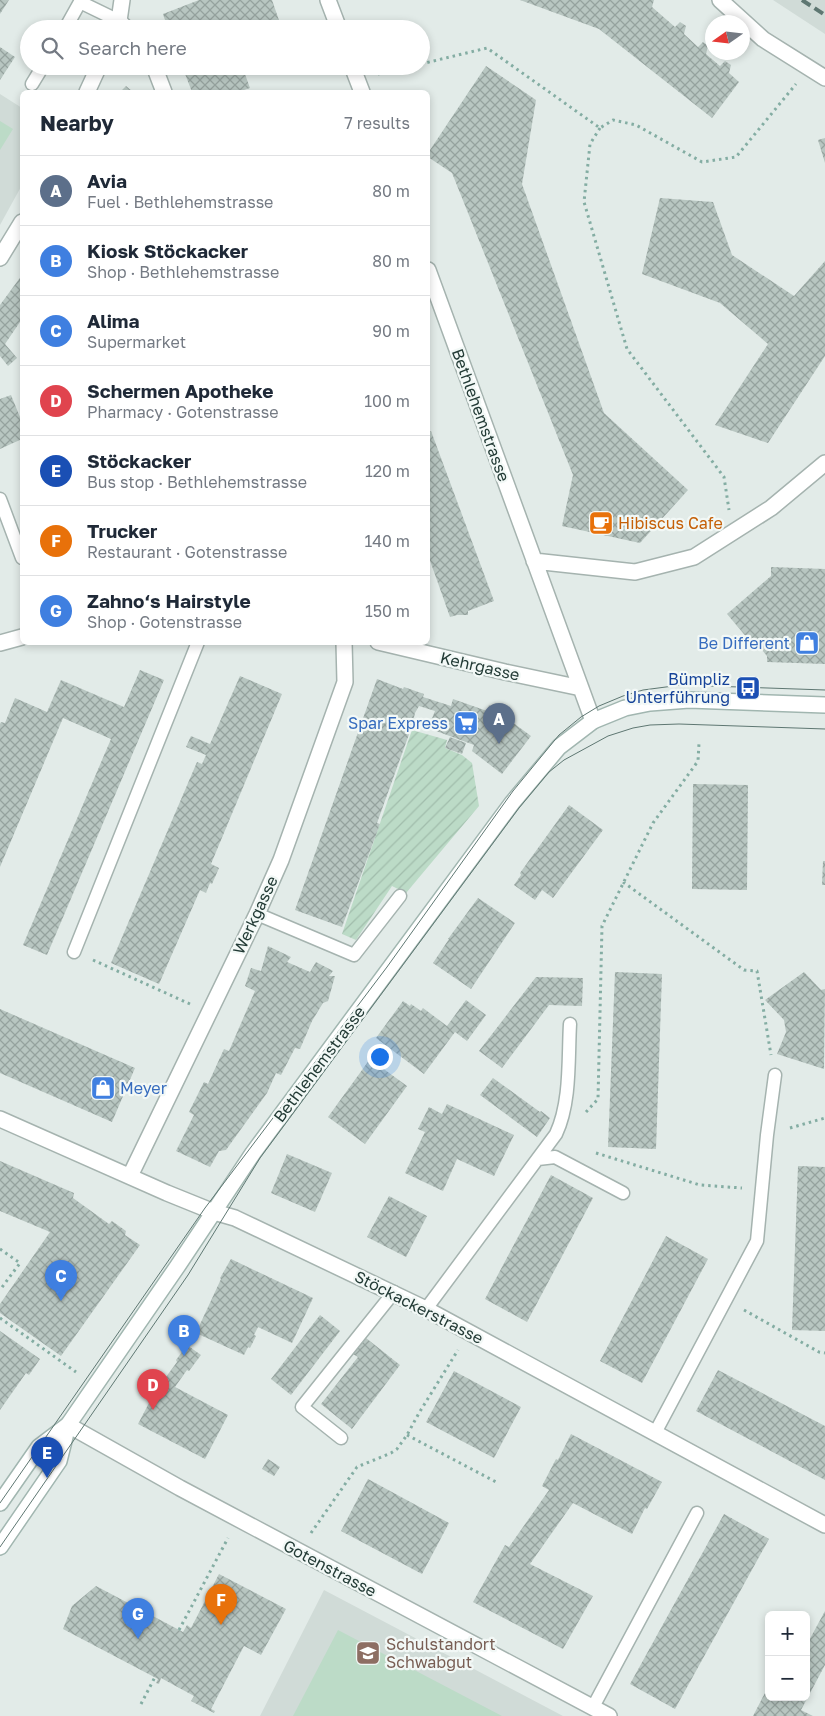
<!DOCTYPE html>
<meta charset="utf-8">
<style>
body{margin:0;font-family:"Golos Text",sans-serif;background:#f2f2f3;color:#1f2937}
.controls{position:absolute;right:15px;bottom:15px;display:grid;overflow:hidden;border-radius:8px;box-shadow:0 2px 8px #0003}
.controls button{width:45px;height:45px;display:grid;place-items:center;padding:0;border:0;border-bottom:1px solid #e0e1e3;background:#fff;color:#1f2937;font:25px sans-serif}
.compass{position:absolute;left:705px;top:15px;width:45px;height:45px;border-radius:50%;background:#fff;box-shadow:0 2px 8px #0003;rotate:256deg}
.you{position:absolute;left:379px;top:1056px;width:18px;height:18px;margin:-12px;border:4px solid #fff;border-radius:50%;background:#1a73e8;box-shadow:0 0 0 8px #1a73e833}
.badge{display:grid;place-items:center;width:32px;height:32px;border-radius:50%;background:#d93025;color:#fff;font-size:16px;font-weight:700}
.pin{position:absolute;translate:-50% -41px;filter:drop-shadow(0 1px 2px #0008)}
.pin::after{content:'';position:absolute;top:26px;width:18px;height:15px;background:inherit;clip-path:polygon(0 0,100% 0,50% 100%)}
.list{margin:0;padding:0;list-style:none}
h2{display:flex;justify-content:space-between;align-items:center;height:65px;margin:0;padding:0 20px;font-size:21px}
h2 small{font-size:16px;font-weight:400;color:#747a83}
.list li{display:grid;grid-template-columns:32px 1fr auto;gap:15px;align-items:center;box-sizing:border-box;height:70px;padding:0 20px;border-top:1px solid #e0e1e3}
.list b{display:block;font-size:19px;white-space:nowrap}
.list p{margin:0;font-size:16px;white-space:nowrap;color:#747a83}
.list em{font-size:16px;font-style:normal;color:#747a83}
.icon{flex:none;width:28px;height:28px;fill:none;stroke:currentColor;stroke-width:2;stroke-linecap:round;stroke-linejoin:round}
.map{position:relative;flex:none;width:825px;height:1716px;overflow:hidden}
.search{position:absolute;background:#fff;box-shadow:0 2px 8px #0003;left:20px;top:20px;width:410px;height:55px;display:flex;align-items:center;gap:12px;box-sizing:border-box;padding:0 18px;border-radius:28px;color:#747a83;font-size:19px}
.panel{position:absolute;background:#fff;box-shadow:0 2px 8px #0003;left:20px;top:90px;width:410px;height:555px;border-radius:8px}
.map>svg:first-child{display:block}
.built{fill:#d0dbd7}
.park{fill:#bcdbc7}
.garden{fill:url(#garden-furrows)}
.building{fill:url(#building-cross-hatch)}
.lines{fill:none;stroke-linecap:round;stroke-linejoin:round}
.lane-casing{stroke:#a5b3af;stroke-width:15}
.street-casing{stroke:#a5b3af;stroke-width:18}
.secondary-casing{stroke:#a1b6b0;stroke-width:18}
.path{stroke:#84ada3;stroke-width:3;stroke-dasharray:2.5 4;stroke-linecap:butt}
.lane{stroke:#fff;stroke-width:12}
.street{stroke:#fff;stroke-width:15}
.secondary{stroke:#fff;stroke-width:15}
.tram{stroke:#5e7772;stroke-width:1}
.rail{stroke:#5e7772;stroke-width:4;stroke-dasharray:10 5;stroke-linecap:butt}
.labels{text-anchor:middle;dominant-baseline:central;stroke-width:4.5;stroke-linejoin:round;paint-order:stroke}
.street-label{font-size:16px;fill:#233b36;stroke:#f2f8f6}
.food-label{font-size:16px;fill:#c56008;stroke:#f2f8f6;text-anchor:start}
.shop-label{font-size:16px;fill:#366cbe;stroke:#f2f8f6;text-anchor:end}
.transit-label{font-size:16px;fill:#164399;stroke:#f2f8f6;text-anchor:end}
.education-label{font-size:16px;fill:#785e54;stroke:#f2f8f6;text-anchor:start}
</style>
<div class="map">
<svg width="825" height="1716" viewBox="0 0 825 1716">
<defs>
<pattern id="garden-furrows" width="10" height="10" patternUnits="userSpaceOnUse" patternTransform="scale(1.25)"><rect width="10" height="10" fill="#bcdbc7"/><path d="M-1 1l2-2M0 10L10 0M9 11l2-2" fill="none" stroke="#a1bdac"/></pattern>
<pattern id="building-cross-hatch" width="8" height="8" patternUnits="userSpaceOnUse" patternTransform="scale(1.25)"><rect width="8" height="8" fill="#b8c6c1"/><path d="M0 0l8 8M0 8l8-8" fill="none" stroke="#95a29e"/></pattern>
</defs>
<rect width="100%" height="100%" fill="#e2ebe8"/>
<!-- built -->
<path class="built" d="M773,0H825V34Z
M0,94L22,108V185L0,225Z
M324,1590L563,1716H260Z"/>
<!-- park -->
<path class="park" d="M0,121L13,129L0,150Z
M338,1630L502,1716H293Z"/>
<!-- garden -->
<path class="garden" d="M412,730L447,740L445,748L462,755L472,763L479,806L406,893L392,886L356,940L342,934Z"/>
<!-- building -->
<path class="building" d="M0,0H9L0,14Z
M199,0H272L282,29H168L163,14Z
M520,0H654L652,7L675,27L680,22L686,26L684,34L698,47L703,42L708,46L706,54L720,66L725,61L731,65L729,73L739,82L712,118L599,29Z
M0,47L15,57L0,80Z
M182,66H242L250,88L238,92H192Z
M486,66L536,100L522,184L604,413L688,490L640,543L562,526L573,475L452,173L428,157V153Z
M126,86L133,92H120Z
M825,138V163L818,140Z
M660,198L713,202L732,255L794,296L825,261V356L768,443L715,425L768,344L720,303L642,274Z
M22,275V319L5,344L17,358L8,366L0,356V305Z
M11,395L22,422V439L0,449V399Z
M431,431L494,601L468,611V615H457L450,617L428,555V432Z
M771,567L825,569V664L767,662V656L756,643L754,646L727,614L771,576Z
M140,670L164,680L47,955L23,945L111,739L63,718L0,867V724L1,722L5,723L15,698L47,712L61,680L124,707Z
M240,676L282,694L211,864L219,868L212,884L210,883L206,893L200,890L159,984L111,963L197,762L202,764L206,755L186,747L191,736L210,744Z
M377,679L403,689L404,687L424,694L423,697L451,706L453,699L487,711L489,705L531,736L502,774L472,751L474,745L428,728L435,711L419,706L415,713L412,726L377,823L380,824L342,927L295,910Z
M450,737L466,743L462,754L445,748Z
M693,784L748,785L747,890L692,889Z
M569,805L603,830L553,898L542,890L535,900L514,885L521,875L520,873Z
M823,861H825V885H822Z
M478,898L515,923L471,989L433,963L449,939H448Z
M268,946L291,957L287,962L310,972L316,962L333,971L329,976H335L328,1001L323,1003L312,1021L300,1049L295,1048L281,1075L276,1073L267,1093L226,1150L219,1151L210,1167L176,1151L194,1115L189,1112L204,1082L208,1084L224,1049L229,1051L255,991L245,986L251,968L261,971Z
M615,972L662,974L656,1149L608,1147Z
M804,972L821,990L825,989L824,1069L777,1054L786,1032L784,1020L765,1000Z
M536,977L583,978L582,1006L549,1005L502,1068L479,1051Z
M466,1000L486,1015L467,1041L455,1032L424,1074L376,1038L403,1001L410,1006L411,1004L421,1011L423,1008L447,1026Z
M0,1009L135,1068L112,1122L0,1073Z
M370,1059L407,1086L365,1144L328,1117Z
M493,1078L540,1112L541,1111L550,1118L537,1137L480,1095Z
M447,1104L514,1135L494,1176L457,1159L443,1191L405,1173L425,1132L418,1129L429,1107L442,1114Z
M287,1154L332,1173L315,1212L271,1193Z
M0,1161L74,1193L73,1198L109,1224L112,1221L126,1231L125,1235L140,1245L61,1356L0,1313V1304L50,1232L0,1211Z
M798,1166L825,1167V1331L792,1330Z
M551,1175L593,1198L527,1322L485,1299Z
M389,1196L427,1216L406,1257L367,1237Z
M666,1236L708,1259L642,1383L600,1361Z
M231,1259L313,1298L292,1343L258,1327L254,1335L256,1336L250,1348L248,1347L244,1355L196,1333L221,1279L220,1278Z
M320,1315L340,1331L291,1395L271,1379Z
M0,1331L40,1359L29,1375L26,1373L0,1410Z
M366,1338L400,1365L352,1429L321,1404L358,1357L353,1354Z
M187,1345L201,1355L189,1371L187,1370L175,1387L228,1415L205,1459L138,1424L161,1380L163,1381L177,1362L176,1360Z
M718,1370L825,1426V1480L696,1411Z
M454,1371L521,1407L494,1458L426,1422Z
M571,1434L662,1482L647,1509L645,1508L632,1534L573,1503L530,1564L593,1596L563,1649L473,1602L505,1545L509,1547L549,1490L542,1486L556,1459L558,1460Z
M268,1459L280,1467L274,1476L262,1469Z
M368,1479L449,1523L422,1574L341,1531Z
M724,1514L769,1539L675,1709L630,1684Z
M219,1574L286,1609L261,1655L244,1646L211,1709L215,1711L214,1713L191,1701L194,1696L161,1678L159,1684L156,1683L158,1679L63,1629L72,1606L96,1586L183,1632L187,1625L191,1628Z
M825,1611V1665L801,1710L813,1716H753L766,1691L769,1693V1697H806V1646Z"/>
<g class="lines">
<defs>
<path id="lane" d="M65,29L80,2L119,21
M32,84L43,66
M0,499L22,558
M257,914L354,955L400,896
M74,952L198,642
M538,1159L555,1157L623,1193
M426,1309L556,1134C571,1102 568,1059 570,1024
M655,1433L757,1241L767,1135L775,1075
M341,1438L302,1407L394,1292
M593,1707L697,1513"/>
<path id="street" d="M122,0L119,21L127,29
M328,0L339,29
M720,0L763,39L825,78
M154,66L164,92
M352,66L362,92
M87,92L99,66
M0,258L22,222
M428,270L593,721
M534,561L635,572L694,557L771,508L825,463
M378,642L505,672L581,688
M0,643L22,637
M0,1119L167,1193L214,1212L235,1218L426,1309L825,1525
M130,1176L257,914L281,860L345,682L344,642
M68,1425L180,1488L609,1716"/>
<path id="secondary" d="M0,1503L39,1447L68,1425L177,1267L253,1153L512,803L559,747L593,721L625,708L650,703L689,700L825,705
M0,1547L59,1461L68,1425"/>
</defs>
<!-- lane casing -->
<use href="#lane" class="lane-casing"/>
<!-- street casing -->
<use href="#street" class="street-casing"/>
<!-- secondary casing -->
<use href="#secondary" class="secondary-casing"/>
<!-- path -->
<path class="path" d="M421,64L487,48L600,128L613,120L636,125L702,162L736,157L796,84
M378,74L411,66
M600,128L590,144L584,202L627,349L724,477L729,510
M623,882L744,970L757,971L771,1055
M93,960L190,1004
M586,1112L598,1099L602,926L653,823L698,761L699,743
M790,1128L825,1118
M596,1153L700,1185L742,1188
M0,1249L20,1263L0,1290
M744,1310L819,1352L825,1353
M0,1318L76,1372
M407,1435L498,1483
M311,1533L357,1467L391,1453L397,1449L407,1435L419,1413L458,1350
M179,1630L228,1538
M141,1704L155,1677"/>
<!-- lane -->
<use href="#lane" class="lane"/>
<!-- street -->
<use href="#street" class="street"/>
<!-- secondary -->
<use href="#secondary" class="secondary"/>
<!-- tram -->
<path class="tram" d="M0,1503L205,1208L387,967L513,791L559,735L581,717L599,706L623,696L643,690L681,685L825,690
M0,1547L188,1275L260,1158L519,808L549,772L564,760L608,736L633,728L650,725L679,724L825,729"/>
<!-- rail -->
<path class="rail" d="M802,0L825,15"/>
</g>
<!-- icons -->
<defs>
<symbol id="cafe-square" viewBox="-11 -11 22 22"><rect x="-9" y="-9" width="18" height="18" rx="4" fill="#e8710a" stroke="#f2f8f6"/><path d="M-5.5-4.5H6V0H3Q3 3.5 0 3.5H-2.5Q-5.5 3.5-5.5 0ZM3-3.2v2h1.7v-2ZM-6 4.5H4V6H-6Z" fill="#fff"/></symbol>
<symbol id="shop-square" viewBox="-11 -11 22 22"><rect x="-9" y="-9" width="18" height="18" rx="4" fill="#3f7fe0" stroke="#f2f8f6"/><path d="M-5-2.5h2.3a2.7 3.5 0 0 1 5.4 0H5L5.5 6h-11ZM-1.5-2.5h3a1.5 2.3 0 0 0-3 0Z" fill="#fff"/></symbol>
<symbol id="bus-square" viewBox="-11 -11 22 22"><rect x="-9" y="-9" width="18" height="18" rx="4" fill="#1a4fb4" stroke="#f2f8f6"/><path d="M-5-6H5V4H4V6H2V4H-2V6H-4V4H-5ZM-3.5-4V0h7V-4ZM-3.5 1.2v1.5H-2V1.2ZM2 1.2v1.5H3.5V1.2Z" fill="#fff"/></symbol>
<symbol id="supermarket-square" viewBox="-11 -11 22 22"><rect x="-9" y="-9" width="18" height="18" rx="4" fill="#3f7fe0" stroke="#f2f8f6"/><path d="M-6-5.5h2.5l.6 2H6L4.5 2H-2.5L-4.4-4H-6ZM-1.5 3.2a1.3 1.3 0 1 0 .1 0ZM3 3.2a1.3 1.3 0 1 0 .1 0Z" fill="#fff"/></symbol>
<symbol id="school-square" viewBox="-11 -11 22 22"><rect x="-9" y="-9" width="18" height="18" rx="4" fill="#8d6e63" stroke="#f2f8f6"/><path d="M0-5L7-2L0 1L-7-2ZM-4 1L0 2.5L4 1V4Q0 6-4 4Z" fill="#fff"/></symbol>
</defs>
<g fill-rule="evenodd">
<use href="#cafe-square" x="587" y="509" width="28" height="28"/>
<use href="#shop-square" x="793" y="629" width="28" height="28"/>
<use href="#bus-square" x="734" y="674" width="28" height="28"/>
<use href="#supermarket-square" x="452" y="709" width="28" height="28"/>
<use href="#shop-square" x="89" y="1074" width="28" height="28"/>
<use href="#school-square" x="354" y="1639" width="28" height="28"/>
</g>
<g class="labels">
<!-- street labels -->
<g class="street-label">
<text transform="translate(481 415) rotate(70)">Bethlehemstrasse</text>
<text transform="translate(480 666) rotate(13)">Kehrgasse</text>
<text transform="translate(255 915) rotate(-65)">Werkgasse</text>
<text transform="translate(319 1064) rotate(-53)">Bethlehemstrasse</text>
<text transform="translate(419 1307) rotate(27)">Stöckackerstrasse</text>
<text transform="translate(330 1568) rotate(28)">Gotenstrasse</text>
</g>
<!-- food labels -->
<g class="food-label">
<text x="618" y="523">Hibiscus Cafe</text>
</g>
<!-- shop labels -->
<g class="shop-label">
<text x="790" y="643">Be Different</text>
<text x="448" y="723">Spar Express</text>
<text x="120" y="1088" text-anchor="start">Meyer</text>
</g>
<!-- transit labels -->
<g class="transit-label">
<text x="730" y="679">Bümpliz<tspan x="730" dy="18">Unterführung</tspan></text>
</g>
<!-- education labels -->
<g class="education-label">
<text x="386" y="1644">Schulstandort<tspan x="386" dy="18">Schwabgut</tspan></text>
</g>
</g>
</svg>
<div class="controls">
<button>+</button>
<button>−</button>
</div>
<svg class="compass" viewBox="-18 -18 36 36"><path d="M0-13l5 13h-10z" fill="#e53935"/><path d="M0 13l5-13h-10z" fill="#747a83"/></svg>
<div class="you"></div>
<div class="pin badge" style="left:499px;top:744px;background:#5c6f8a">A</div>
<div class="pin badge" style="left:184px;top:1356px;background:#3f7fe0">B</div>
<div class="pin badge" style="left:61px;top:1301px;background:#3f7fe0">C</div>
<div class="pin badge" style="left:153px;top:1410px;background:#e0444e">D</div>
<div class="pin badge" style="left:47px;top:1478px;background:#1a4fb4">E</div>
<div class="pin badge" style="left:221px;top:1625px;background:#e8710a">F</div>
<div class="pin badge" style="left:138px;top:1639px;background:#3f7fe0">G</div>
<div class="search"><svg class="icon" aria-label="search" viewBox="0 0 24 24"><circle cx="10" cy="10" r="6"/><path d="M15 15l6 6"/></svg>Search here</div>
<section class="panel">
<h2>Nearby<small>7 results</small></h2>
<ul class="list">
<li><span class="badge" style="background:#5c6f8a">A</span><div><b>Avia</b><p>Fuel · Bethlehemstrasse</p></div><em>80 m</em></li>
<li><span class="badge" style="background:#3f7fe0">B</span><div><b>Kiosk Stöckacker</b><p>Shop · Bethlehemstrasse</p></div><em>80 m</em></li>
<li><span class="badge" style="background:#3f7fe0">C</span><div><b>Alima</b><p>Supermarket</p></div><em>90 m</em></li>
<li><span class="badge" style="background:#e0444e">D</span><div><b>Schermen Apotheke</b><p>Pharmacy · Gotenstrasse</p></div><em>100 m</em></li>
<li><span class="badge" style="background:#1a4fb4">E</span><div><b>Stöckacker</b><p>Bus stop · Bethlehemstrasse</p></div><em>120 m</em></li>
<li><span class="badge" style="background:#e8710a">F</span><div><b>Trucker</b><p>Restaurant · Gotenstrasse</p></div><em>140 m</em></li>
<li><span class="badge" style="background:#3f7fe0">G</span><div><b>Zahno‘s Hairstyle</b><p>Shop · Gotenstrasse</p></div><em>150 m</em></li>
</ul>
</section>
</div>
